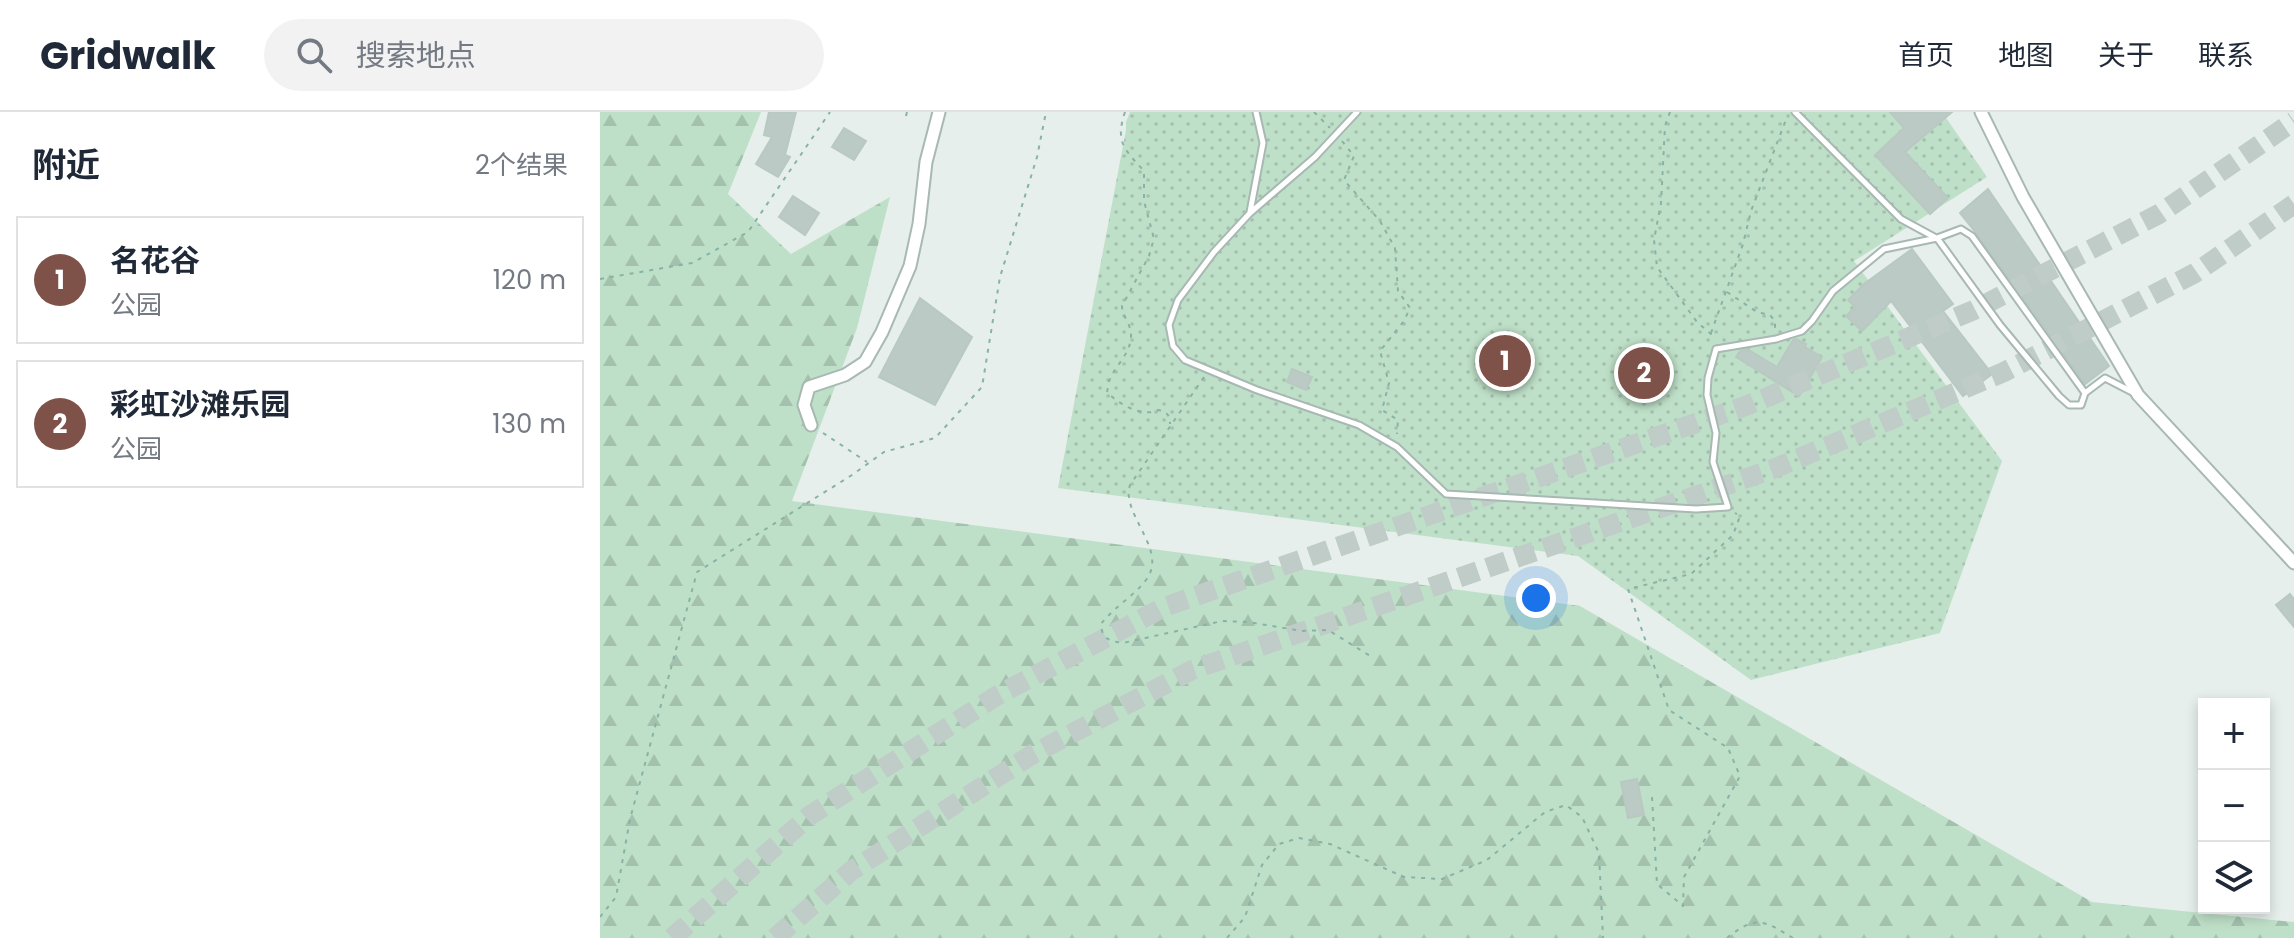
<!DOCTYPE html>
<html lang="zh">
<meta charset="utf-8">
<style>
body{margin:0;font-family:Poppins,"Noto Sans SC",sans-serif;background:#f2f2f3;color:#1f2937}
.controls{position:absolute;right:24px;bottom:24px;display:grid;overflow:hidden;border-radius:0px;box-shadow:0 4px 12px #0003}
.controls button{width:72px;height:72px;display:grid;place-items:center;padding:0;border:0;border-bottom:2px solid #e0e1e3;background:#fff;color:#1f2937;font:40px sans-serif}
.you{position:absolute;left:936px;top:486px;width:28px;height:28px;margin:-20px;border:6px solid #fff;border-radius:50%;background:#1a73e8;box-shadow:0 0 0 12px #1a73e833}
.badge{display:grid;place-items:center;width:52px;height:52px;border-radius:50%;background:#7f5249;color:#fff;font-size:26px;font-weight:700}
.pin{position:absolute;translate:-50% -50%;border:4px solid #fff;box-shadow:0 2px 8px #0006}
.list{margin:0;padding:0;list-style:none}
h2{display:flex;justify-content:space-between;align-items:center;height:104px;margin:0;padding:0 32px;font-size:34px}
h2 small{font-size:26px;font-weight:400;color:#747a83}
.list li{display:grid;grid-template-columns:52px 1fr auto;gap:24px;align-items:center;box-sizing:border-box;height:128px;margin:0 16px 16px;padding:0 16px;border:2px solid #e0e1e3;border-radius:0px}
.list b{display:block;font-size:30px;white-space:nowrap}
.list p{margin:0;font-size:26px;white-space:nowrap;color:#747a83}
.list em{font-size:26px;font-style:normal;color:#747a83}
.icon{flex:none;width:44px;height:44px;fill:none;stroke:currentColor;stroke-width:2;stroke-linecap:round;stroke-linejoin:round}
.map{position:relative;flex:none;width:1694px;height:826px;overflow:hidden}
header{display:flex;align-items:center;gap:48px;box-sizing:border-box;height:112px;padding:0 40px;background:#fff;border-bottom:2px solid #e0e1e3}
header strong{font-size:38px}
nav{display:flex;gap:44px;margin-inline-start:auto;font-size:28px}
.search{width:560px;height:72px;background:#f2f2f3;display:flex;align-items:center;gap:20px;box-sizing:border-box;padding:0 28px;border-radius:44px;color:#747a83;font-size:30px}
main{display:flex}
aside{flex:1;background:#fff}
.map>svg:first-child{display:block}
.grass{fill:url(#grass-dots)}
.forest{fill:url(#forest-firs)}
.building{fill:#bbcac4;stroke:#b8c9c2;stroke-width:2}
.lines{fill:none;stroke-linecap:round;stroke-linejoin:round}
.motorway-tunnel{stroke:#bfccc8;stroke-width:20;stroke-dasharray:20 10;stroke-linecap:butt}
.service-casing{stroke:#a8b8b2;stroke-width:9}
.minor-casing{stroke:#a8b8b2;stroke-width:15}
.path{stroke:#86b3a5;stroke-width:2;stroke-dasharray:4 6;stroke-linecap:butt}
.service{stroke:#fff;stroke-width:5}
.minor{stroke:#fff;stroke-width:11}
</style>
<header>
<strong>Gridwalk</strong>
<div class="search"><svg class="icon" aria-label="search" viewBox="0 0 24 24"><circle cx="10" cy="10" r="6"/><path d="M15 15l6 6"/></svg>搜索地点</div>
<nav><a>首页</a><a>地图</a><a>关于</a><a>联系</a></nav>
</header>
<main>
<aside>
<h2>附近<small>2个结果</small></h2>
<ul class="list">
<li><span class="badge">1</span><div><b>名花谷</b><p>公园</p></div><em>120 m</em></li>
<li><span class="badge">2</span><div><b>彩虹沙滩乐园</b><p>公园</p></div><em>130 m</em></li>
</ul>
</aside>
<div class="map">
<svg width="1694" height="826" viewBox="0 0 1694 826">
<defs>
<pattern id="grass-dots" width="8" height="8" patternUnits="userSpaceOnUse" patternTransform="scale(2)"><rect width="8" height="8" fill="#bfe0c8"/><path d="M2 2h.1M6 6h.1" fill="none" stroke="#a4c1ad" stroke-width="1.8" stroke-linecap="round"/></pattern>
<pattern id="forest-firs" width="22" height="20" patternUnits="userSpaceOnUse" patternTransform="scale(2)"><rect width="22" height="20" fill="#bfe0c8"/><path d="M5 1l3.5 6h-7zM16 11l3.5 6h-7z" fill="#a4c1ad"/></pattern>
</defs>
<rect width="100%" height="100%" fill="#e6efeb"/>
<!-- grass -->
<path class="grass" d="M530,0H1342L1387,65L1254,149L1402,349L1340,521L1151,568L978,444L458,376L526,18V10Z"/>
<!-- forest -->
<path class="forest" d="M0,0H161L128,82L191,142L290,85L257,216L192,389L980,494L1492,790L1694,810V826H0Z"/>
<!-- building -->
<path class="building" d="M169,0H196L185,43L190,45L178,65L156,52L172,25L164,23Z
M1290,0H1352L1305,40L1348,86L1330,102L1275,43L1304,16Z
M244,16L266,29L254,48L232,35Z
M1388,77L1509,254L1485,272L1376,121L1360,101Z
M193,84L219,101L205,123L179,105Z
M1312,137L1353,192L1343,199L1392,262L1363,284L1291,189L1262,219L1246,204L1255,195L1248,188L1264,172Z
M320,186L372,225L335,293L279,265Z
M1196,227L1206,232L1205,235L1222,245L1199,284L1136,245L1140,239L1147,237L1177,255L1193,228Z
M692,257L712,265L706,278L687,270Z
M1690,482L1694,487V515L1676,493Z
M1037,667L1044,703L1028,706L1021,670Z"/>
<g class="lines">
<!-- motorway-tunnel -->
<path class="motorway-tunnel" d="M72,826L209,704L398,583L564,495L1148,293L1374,198L1559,102L1694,9
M175,826L251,759L433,642L592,558L1173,357L1404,260L1595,161L1694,92"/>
<defs>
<path id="service" d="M757,0L715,45L650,101L614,140L578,188L569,213L573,234L585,248L657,278L759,313L797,335L846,382L1096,397L1128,395L1113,350L1116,321L1107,283L1108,266L1116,237L1176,227L1202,219L1212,209L1233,179L1284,137L1337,126
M1195,0L1301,107L1336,126
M650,100L663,31L656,0
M1485,281L1481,293H1469L1459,284L1400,213L1337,126L1361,117L1372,124L1485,281L1505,266L1534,281"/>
<path id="minor" d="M1381,0L1423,85L1538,283L1694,451
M211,313L204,293L209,275L245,263L265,250L282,220L310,154L319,112L326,50L339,0"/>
</defs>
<!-- service casing -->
<use href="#service" class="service-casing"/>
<!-- minor casing -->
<use href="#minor" class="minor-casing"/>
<!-- path -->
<path class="path" d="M525,0C515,30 524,37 544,59V89L553,123V130L549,144L522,194C522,205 532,212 531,225C530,242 516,253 510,267C508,271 508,276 507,280C518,292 543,306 558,298C567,300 570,303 570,312
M714,0L730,16
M1070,0L1065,14L1061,91L1054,128L1057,155L1097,210L1111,222L1113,228
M306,4L307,0
M742,29L754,44L744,68L780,109L795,136L798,179L810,196L804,209L780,239L789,271L782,298L798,308L797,322
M0,167L92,151L148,120L230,0
M1127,180L1157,200L1170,203L1175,209V217
M1111,221L1143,132L1151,99L1187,5
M604,265L530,373C529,377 528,381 529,385C532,412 566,442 546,468C534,484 514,495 501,512C502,527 509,529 523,531L622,509L648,510L702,519L728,518L772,545
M223,321L267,350
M1052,685L1057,772L1083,794L1084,765L1140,664L1128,636L1069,598L1028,477L1091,462L1133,423L1140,404L1135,401
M0,805L16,785L30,707L97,460L252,363L284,340L335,326L382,275L400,165L437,45L446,0
M627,826L645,805L662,753L679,732L699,726L730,732L804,765L842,767L887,748L945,700L966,693L982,705L999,741L1003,826
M1127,826C1156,803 1163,808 1193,826"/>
<!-- service -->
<use href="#service" class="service"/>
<!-- minor -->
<use href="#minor" class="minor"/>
</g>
</svg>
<div class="controls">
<button>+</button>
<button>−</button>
<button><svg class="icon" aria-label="layers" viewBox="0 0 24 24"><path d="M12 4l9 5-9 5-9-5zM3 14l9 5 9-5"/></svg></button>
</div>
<div class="you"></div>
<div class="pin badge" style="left:905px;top:249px">1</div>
<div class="pin badge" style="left:1044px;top:261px">2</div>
</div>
</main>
